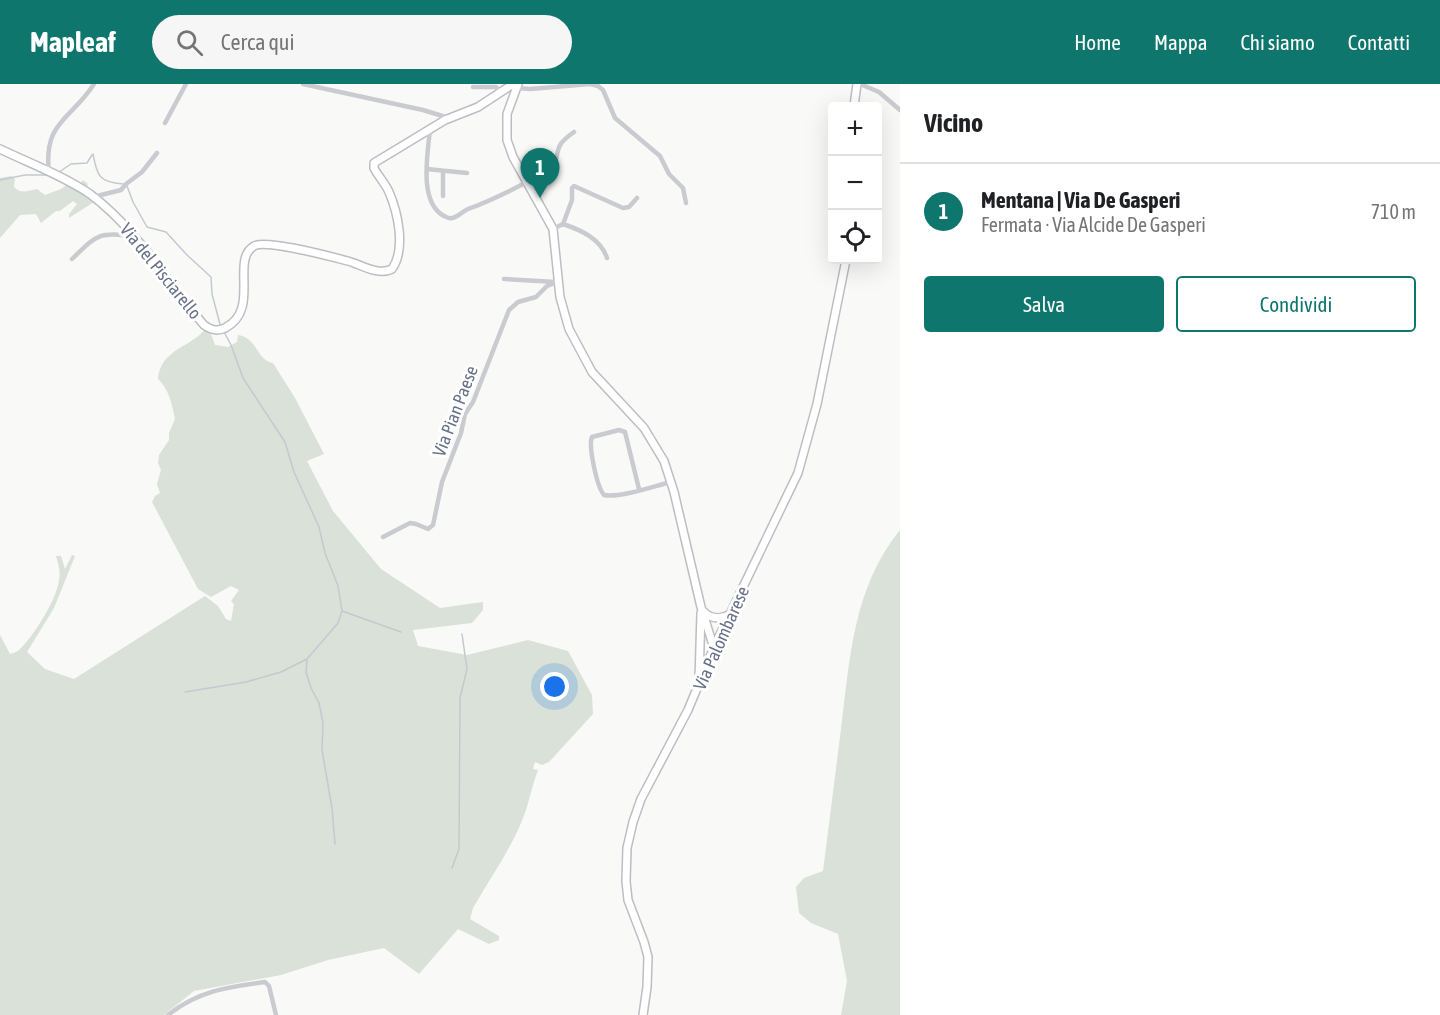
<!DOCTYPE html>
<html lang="it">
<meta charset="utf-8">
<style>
body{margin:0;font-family:"Asap Condensed",sans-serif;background:#f6f6f6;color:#202124}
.controls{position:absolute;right:18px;top:18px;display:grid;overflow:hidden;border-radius:6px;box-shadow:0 6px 24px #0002}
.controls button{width:54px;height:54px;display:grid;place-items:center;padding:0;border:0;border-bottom:2px solid #e0e0e0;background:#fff;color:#202124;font:30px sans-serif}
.you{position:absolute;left:555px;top:603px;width:21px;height:21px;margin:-15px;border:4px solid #fff;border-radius:50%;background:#1a73e8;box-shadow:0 0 0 9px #1a73e833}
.badge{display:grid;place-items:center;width:39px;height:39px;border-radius:50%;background:#0f766e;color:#fff;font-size:20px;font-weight:700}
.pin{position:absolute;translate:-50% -50px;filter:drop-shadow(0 2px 3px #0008)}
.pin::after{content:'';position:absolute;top:32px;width:21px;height:18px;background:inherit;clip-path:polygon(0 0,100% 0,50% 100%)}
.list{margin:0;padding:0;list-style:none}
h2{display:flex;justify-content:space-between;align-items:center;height:78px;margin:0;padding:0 24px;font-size:26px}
h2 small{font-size:20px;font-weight:400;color:#757577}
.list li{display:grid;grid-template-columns:39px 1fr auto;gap:18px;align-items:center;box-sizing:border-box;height:96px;padding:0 24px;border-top:2px solid #e0e0e0}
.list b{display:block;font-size:22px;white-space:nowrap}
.list p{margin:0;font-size:20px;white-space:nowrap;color:#757577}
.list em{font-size:20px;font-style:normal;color:#757577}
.actions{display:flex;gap:12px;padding:18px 24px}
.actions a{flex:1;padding:14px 0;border:2px solid #0f766e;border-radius:6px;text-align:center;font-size:21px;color:#0f766e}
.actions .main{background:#0f766e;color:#fff}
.icon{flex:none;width:33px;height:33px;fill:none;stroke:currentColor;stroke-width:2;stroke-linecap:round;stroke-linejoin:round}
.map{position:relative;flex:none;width:900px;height:931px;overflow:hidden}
header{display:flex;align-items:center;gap:36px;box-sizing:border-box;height:84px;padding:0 30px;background:#0f766e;color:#fff}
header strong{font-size:28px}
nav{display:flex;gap:33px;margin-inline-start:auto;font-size:21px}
.search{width:420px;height:54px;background:#f6f6f6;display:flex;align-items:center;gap:15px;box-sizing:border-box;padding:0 21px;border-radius:33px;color:#757577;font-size:22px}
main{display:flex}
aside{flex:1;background:#fff}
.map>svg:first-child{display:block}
.green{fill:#d9e1d8}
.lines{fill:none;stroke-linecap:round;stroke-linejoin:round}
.stream{stroke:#c4c9d0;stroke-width:1.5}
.secondary-casing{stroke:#bcbec4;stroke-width:10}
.street{stroke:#cacbd0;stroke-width:4.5}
.secondary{stroke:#fff;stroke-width:7}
.labels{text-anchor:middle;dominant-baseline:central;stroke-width:6;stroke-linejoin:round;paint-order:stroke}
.street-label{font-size:18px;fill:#687188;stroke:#fff}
</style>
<header>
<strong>Mapleaf</strong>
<div class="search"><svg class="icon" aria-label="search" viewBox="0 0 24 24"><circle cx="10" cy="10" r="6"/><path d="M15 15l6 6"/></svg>Cerca qui</div>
<nav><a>Home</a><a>Mappa</a><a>Chi siamo</a><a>Contatti</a></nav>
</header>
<main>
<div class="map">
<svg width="900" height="931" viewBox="0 0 900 931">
<rect width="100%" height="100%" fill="#f9f9f7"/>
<!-- green -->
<path class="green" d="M11,92L15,95L14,103C20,110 28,107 37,105L45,111L61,105L73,96L80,100L83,96L88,100L86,105L89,113L94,118L69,134V130L77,120L73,117L60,127H56L41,139L36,130L20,131L0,154V94Z
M206,243L211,250L215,261L228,263L237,258L238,251C259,255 255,275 273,279L295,314L324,370L307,377L333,427L381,485L440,524L483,518V526L472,539L413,546L418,562L467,571L528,556L568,567L592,611L593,630L549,678L542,681L535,678L533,685L538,686C531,704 529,721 521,739C509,768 489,796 473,824L470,835L499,852V856L489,860L458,845L419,890L384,864L328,876L281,891L194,907L164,931H0V551L10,570C13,569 17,568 19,566C33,553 57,515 59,496C61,487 58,479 56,472H61L65,485L72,471L75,472L54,524L27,568L45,585L74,595L205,512L218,522L226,535L231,537L234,520L231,517L239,506L231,502L211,513L198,505L152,418L155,412L160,409L157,400L161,386L158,379L159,371L169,356V349L175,335C172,321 169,305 158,295C160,264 196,262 206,243Z
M900,446V931H841L847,897L838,850L811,839L799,829L796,803L804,794L823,787C829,740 835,693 841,645C850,574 853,504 900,446Z"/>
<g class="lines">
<!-- stream -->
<path class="stream" d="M93,70C97,92 99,98 123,100
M59,88L71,80L87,79L92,71
M0,96L25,91H49
M127,102L133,118L147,143L166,148L187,171L211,193L212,210L221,244
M342,527L401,548
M307,576L306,588L311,604L319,619L323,639L322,666L332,724L335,760
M185,608L246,598L281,588L307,575L338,539L342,527L338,502L325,469L319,443L294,388L285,358L243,294L231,261L224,248
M452,784L459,765L460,614L467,585L462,550"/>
<defs>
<path id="secondary" d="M518,0L507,30V56L513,73L553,145L560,213L569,245L592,288L644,344L664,377L674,408L701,523L714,564
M854,22L857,0
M0,65C29,79 64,92 90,110C138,146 166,197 204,241C211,246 217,248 225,244C261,226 230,176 254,162C266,155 332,173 348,177C362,181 378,192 392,185C406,165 398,129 389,108C385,99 378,92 374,84V79L445,36L478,23L513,0
M704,528C712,536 721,535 731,530
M699,595L701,529
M643,931L647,903L648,873L644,858L628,816L626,797L627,764L633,738L641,715L688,626L715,561L798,389L817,320L846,176"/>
</defs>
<!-- secondary casing -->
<use href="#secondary" class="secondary-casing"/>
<!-- street -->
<path class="street" d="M303,0L423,26L449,34
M860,0L879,8L900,26
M473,3H496L500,9
M516,4L530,5L590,0L598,2L603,6L615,34L660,72L669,90L683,104L686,119
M165,39L186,0
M430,45C428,69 418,118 444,132C447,133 448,135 452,134C458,133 463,127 468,125C490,117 506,109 527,98
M427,85L467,89
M443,87V112
M49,89C43,37 71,36 94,0
M93,113L121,106L126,100L142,88L157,69
M537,116C540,103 549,97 553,85C561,64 553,63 574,48
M563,140L572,116V104L574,102L623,124L629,123L637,114
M553,145L563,140C581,146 601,155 607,174
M72,175C96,152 98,147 132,152
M504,195L556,198
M639,405L625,348L619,346L592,353C588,362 597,403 604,411C621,414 654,402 671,398
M383,453L410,439L416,440L428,445L433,441L442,398L461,349L465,330L473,318L509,226L518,218L536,213L547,202L558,198
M168,931C198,907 227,903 265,898L269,902L276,931"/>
<!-- secondary -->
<use href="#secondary" class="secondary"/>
</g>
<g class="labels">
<!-- street labels -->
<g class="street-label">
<text transform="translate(161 187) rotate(51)">Via del Pisciarello</text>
<text transform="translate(455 327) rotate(-69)">Via Pian Paese</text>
<text transform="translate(721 554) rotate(-66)">Via Palombarese</text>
</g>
</g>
</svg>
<div class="controls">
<button>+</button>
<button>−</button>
<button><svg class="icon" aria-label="locate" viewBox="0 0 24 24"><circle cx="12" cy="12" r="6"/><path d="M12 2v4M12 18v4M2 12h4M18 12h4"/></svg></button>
</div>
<div class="you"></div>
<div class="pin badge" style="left:540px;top:114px">1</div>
</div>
<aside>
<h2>Vicino<small></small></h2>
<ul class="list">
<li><span class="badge">1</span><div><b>Mentana | Via De Gasperi</b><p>Fermata · Via Alcide De Gasperi</p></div><em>710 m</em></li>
</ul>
<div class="actions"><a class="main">Salva</a><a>Condividi</a></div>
</aside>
</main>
